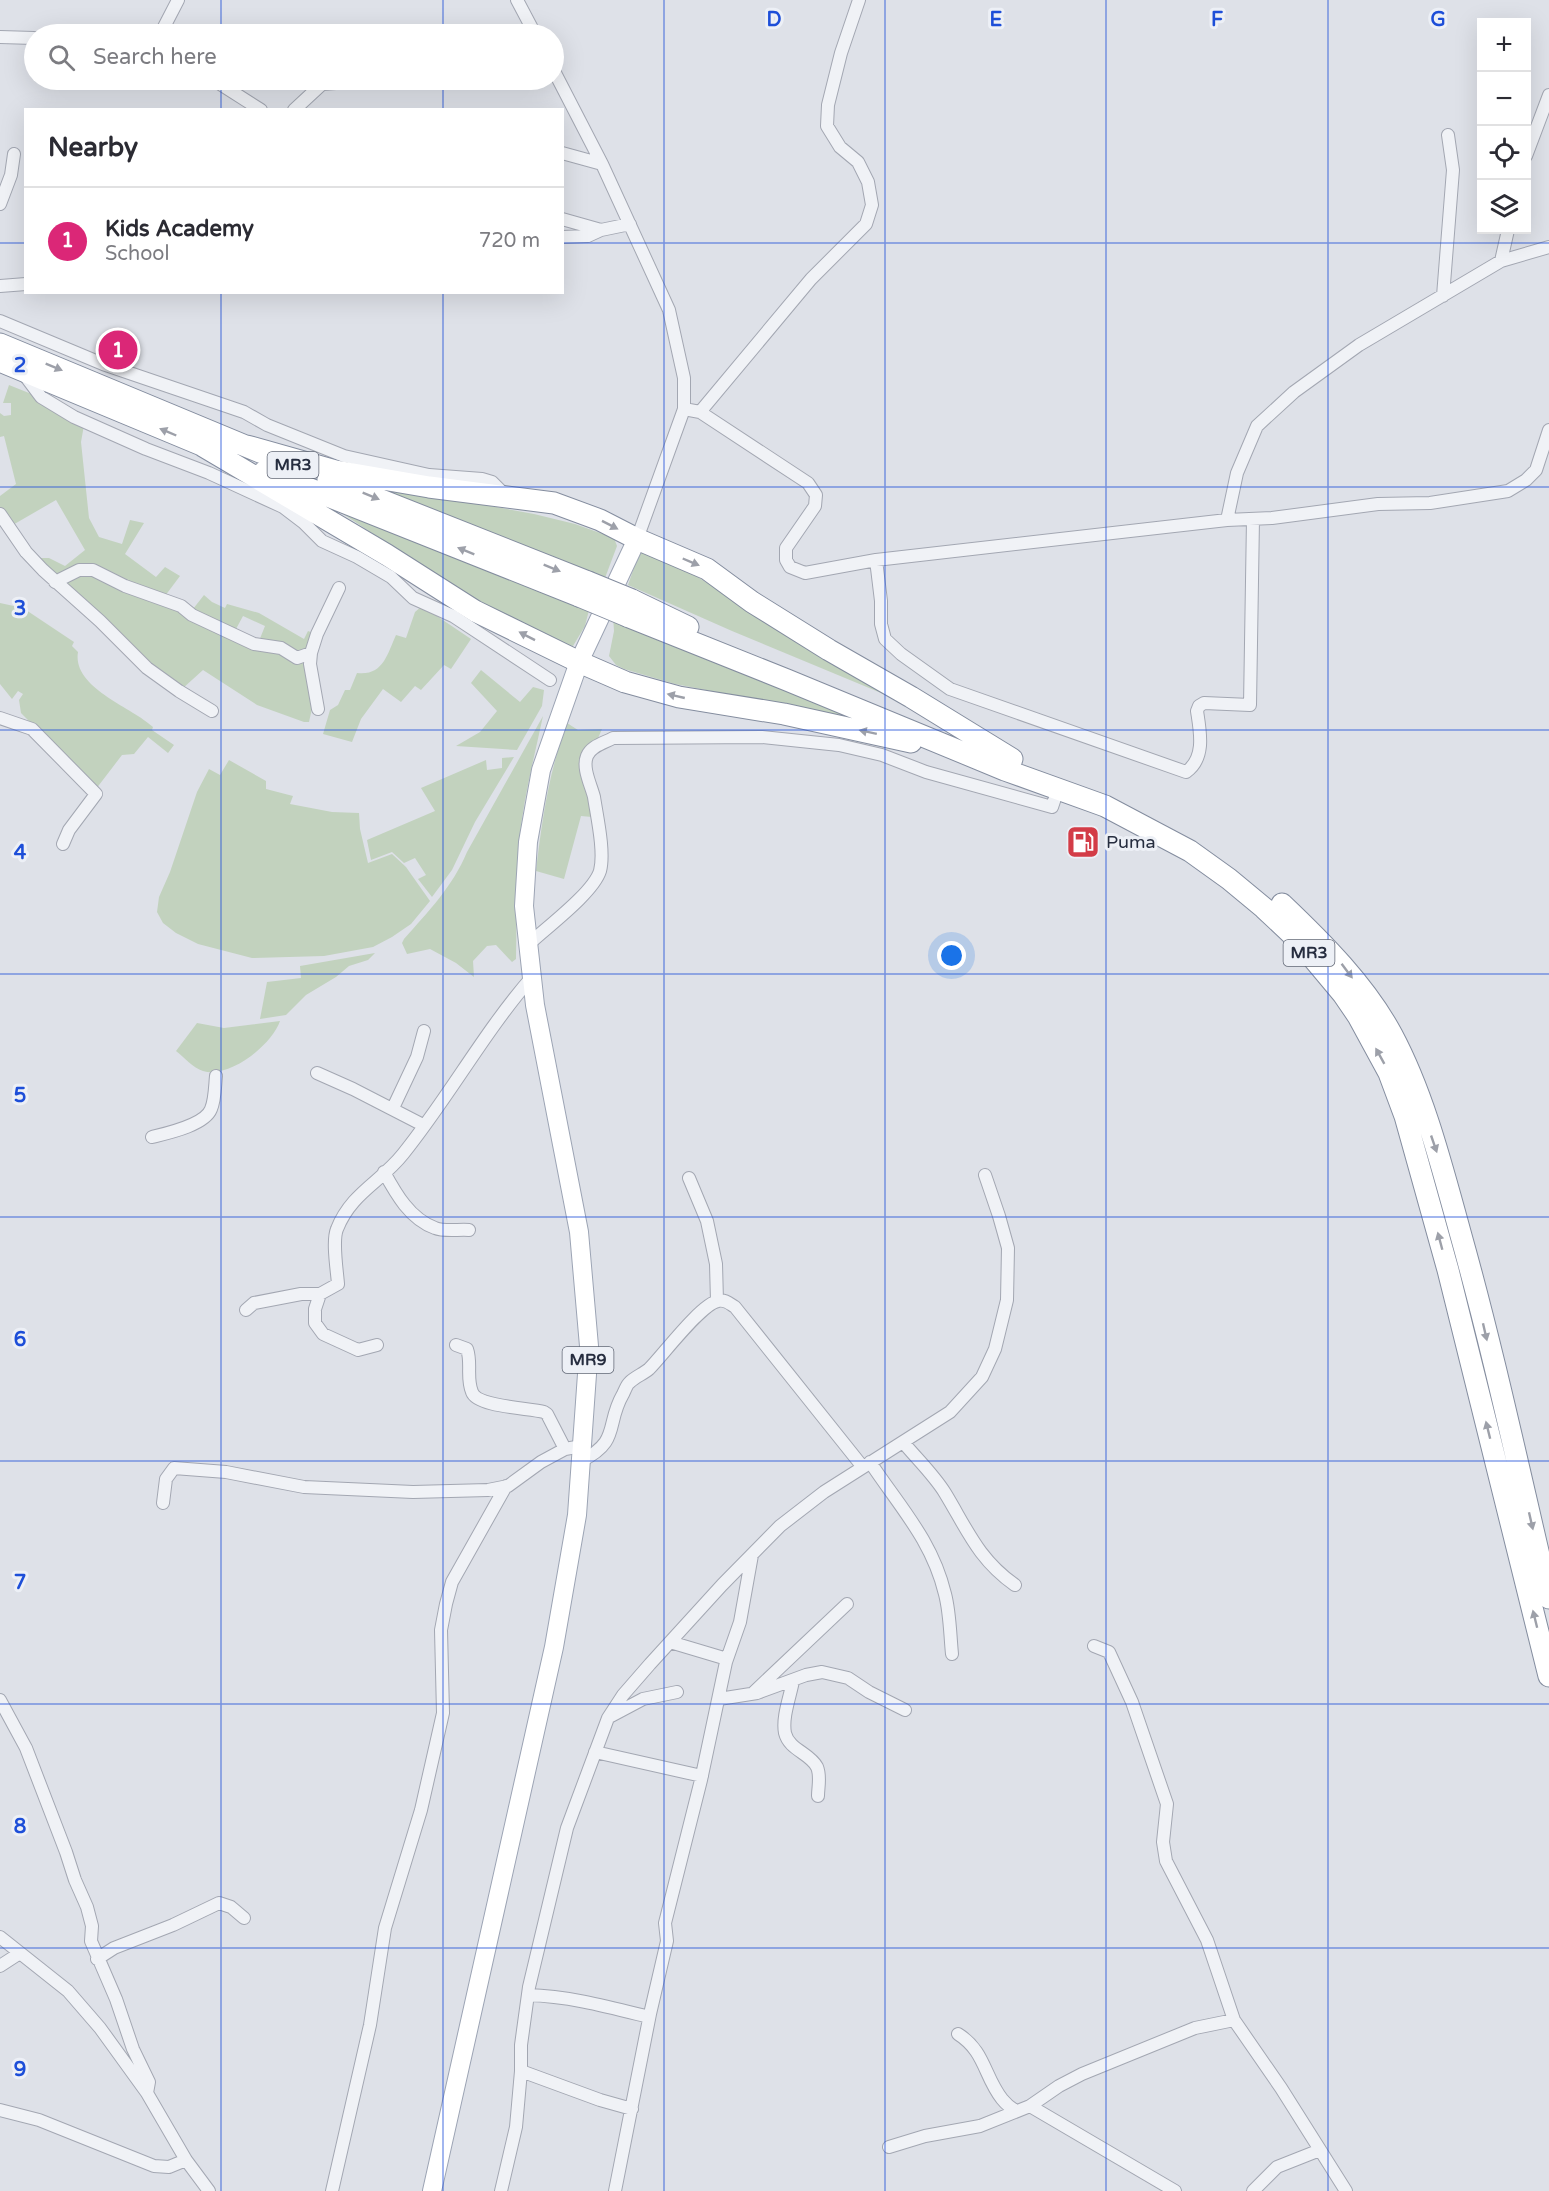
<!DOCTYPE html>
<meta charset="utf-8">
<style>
body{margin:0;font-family:"Varela Round",sans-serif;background:#f7f7f7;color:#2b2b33}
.controls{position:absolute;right:18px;top:18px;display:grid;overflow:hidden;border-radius:0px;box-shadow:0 6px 24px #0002}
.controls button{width:54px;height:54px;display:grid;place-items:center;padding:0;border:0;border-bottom:2px solid #e1e1e2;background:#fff;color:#2b2b33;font:30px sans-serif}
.you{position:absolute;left:952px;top:956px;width:21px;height:21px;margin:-15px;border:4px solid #fff;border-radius:50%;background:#1a73e8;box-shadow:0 0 0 9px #1a73e833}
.badge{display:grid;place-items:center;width:39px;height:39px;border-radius:50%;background:#db2777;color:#fff;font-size:20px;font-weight:700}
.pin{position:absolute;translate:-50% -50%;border:3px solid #fff;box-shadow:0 2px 6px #0006}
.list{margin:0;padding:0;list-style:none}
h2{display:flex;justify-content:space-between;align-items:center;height:78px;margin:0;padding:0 24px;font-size:26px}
h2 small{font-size:20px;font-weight:400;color:#7c7c81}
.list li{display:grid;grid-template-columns:39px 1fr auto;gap:18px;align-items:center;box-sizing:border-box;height:108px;padding:0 24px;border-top:2px solid #e1e1e2}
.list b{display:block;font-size:22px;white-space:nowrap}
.list p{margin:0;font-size:20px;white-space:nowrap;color:#7c7c81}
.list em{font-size:20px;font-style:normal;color:#7c7c81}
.icon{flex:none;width:33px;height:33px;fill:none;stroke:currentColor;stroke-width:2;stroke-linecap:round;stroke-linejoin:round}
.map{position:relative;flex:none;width:1549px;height:2191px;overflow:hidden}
.search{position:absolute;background:#fff;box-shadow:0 6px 24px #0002;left:24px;top:24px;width:540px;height:66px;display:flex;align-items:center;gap:15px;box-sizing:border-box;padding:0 21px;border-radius:33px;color:#7c7c81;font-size:22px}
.panel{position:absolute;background:#fff;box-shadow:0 6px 24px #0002;left:24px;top:108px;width:540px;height:186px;border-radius:0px}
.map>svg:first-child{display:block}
.green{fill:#c2d2be}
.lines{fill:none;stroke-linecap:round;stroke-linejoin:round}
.street-casing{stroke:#a3a7b2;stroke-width:14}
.primary-casing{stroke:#9ca4b4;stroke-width:20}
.highway-casing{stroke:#848d9f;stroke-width:23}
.street{stroke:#f0f2f6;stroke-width:12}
.primary{stroke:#fff;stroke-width:18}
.highway{stroke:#fff;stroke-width:21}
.highway-bridge-casing{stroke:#848d9f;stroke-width:23;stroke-linecap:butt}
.highway-bridge{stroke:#fff;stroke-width:21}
.oneway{fill:#9da0a9}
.grid{fill:none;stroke:#1d4ed8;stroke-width:1.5;stroke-opacity:0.55}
.labels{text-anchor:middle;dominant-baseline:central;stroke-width:6;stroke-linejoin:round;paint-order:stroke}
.shield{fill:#edf0f6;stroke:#626876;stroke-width:1.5}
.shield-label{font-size:16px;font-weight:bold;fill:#262d3f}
.poi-label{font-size:18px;fill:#262d3f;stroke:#edf0f6;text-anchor:start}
.grid-label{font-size:20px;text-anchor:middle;font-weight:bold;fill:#1d4ed8;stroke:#edf0f6;stroke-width:6;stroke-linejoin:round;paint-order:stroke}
</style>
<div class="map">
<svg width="1549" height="2191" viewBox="0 0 1549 2191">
<rect width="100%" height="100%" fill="#dee1e8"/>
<!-- green -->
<path class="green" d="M9,385L39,397L84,425L81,442L89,518L99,537L122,544L130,520L144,523L125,554L156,577L165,567L180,576L165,596L110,574L56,577L39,558H49L65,566L85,550L56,500L11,526L0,510V496L16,484L4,436L0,437V413L4,416L11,415V403H3Z
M365,483L534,514L575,524L614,538L617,546L605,578Z
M314,495L590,606L585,626L573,646C546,643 522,625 498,612C435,575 375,535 314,495Z
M643,549L680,566L886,695L732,631L628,585L638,556Z
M86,572L166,602L195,619L309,657L313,704L309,722H304L257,705L203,670L182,689L144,663L62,581Z
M204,595L212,602L225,608L227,604L259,613L304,639L308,631L313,633L310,651L298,656L259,641L265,626L243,616L236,629H229L193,609Z
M0,603L23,608L74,642L72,646L78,652C72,688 132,707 153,727L152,730L174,745L168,753L148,737L134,754L122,755L96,789L21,713L19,700L23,694L18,691L12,699L0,684Z
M422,606L471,639L451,669L444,665L421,690L415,686L401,702L383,689L361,719L352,742L323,734L330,710L338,705L345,690H350L357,673C383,676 387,655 396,635L406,638L415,612Z
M613,615L870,722L675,684L624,669L616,665L609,656L614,631Z
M481,670L520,702L533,687L544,690L542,706L517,750L456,746L480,732L497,711L471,683Z
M543,716C534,758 523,800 519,843C515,882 517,920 516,959L512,962L496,945L487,946L473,961L474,977L456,963L430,949L407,954L402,943L404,939C428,912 453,886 467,852Z
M567,723L578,730L602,729L583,773L592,817L581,816L564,879L536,871C542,820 549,771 567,723Z
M514,757L475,822L452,870L432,897L418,879L426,875L415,858L404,863L392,852L371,860L367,840L435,811L421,788L486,760L487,770L502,768V758Z
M229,760L266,781V789L293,796L290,804L332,812L359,813L360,829L368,863L392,854L406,867L430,901L411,924L392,937L373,947L324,956L252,958L198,944L176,933L163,923L157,912L159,897L170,872L197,792L209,769L220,775Z
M375,953L368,960L349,966L336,977L306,995L286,1015L260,1019L267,982L301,978L300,966Z
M280,1021C272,1045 229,1079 203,1071C193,1068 184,1057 176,1051L197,1023L224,1028Z"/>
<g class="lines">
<defs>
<path id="street" d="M517,0L535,34
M163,34V29L178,0
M0,37L34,38
M554,71L602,164L669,310L684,378V409L637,539
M214,80L261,110
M294,110L322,84L336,83
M562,153L602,164
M1526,156L1549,95
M0,204L11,175L14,154
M562,219L601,230L630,224
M562,237L588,236L601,230
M1501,261L1549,247
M0,286L26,284
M1443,296L1453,170L1448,135
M0,321L103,364L244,412L267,425L344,456L429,475L482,479L492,482L505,495
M23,373L41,397L74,417L146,449L209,473L283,507L304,523L322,541L357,557L391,577L413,598L453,616L550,680
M684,409L700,412L808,483L816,495L815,506L786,548V560L790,567L805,573L876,560L1227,520L1272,518L1378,504L1430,503L1508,491L1526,480L1536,470L1549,430
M700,412L811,279L866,224L872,205L868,182L858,162L840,147L827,126L828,105L841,53L859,0
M0,514L26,552L43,570L100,621L147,668L179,691L212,711
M1227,520L1237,473L1257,426L1294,392L1359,345L1501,261L1508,230
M876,560L881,601V624L885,639L901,654L950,689L1186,772C1206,758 1200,731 1197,711L1199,706L1204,703L1250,705L1253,519
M55,582L79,570H93L125,586L181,606L192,615L254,644L281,648L297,658L311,653
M318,709L310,664L311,653L317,634L339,588
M0,718L32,729L96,794L69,830L63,844
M529,944C547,927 593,893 600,871C605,852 597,817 594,797C591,785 582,768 587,756C591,746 604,743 613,738L762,737L839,745L882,755L926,772L1052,807L1058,789
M317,1073L353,1089L423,1125
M393,1108L417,1057L424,1031
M152,1137C168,1133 205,1125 211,1109C215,1100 215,1086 216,1076
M384,1172C396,1194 410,1219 435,1228C445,1232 459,1229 469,1230
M689,1178L707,1221L716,1264L717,1301
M320,1294L315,1309V1323L323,1334L358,1350L377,1345
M246,1310L254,1303L301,1294H320L338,1284C337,1270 332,1241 337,1229C351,1193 381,1182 403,1154C449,1097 484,1032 532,977
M456,1345L467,1349C472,1363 466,1378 472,1392C477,1407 529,1408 544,1412L547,1414L565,1449
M903,1442C917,1459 934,1475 945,1493C967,1529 978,1559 1015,1585
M581,1461C621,1441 605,1425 623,1394C625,1390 627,1384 630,1382C635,1377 643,1374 649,1369C663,1355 701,1304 718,1301C725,1299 730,1304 735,1307L862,1466
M870,1462C899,1506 932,1540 945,1594C950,1613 950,1634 952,1654
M163,1503L166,1479L174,1468L226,1472L304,1487L413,1492L488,1490L508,1486L541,1462L565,1449L582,1446
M670,1642L727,1659
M1094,1646L1109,1652L1132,1702L1167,1804L1163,1842L1166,1861L1207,1940L1234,2020L1281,2088L1346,2191
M793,1681C790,1697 782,1717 785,1733C789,1750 810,1753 817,1767C821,1776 818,1787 818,1796
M754,1692L847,1604
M719,1699L757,1693L806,1675L822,1672L848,1678L869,1692L905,1710
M0,1700L26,1748L66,1852L75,1880L87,1907L92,1926L91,1941L116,1999L133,2049L149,2082L147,2093
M611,1716L643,1699L677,1692
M595,1752L702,1776
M0,1937L68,1991L100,2028L147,2093L186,2160L209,2191
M97,1959L114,1948L173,1925L219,1903L231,1907L244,1918
M0,1966L20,1953
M528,1995C569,1996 609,2007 649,2017
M958,2034C985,2051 984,2076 1002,2099C1006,2104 1011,2108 1016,2111
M521,2071L600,2100L632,2109
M1030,2106L1175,2191
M0,2110L39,2120L154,2166L169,2167L186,2160
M889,2147L925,2136L980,2126L1030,2106L1059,2086L1082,2074L1195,2028L1234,2020
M332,2191L370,2025L385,1928L421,1810L443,1713L441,1630L446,1604L452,1582L506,1486
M501,2191L516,2127L521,2071V2045L529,1987L567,1828L608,1718L623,1695L650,1664L722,1585L780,1526L824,1492L950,1412L982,1377L995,1349L1007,1300L1008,1248L999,1216L985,1175
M615,2191L650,2014L667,1941L665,1923L701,1780L726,1662L740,1622L752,1555
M1253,2191L1277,2167L1320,2150"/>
<path id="primary" d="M432,2191L554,1647L577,1515L589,1346L579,1232L535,1005L524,906L528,842L541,770L579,662L637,539"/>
<path id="highway" d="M0,344L260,452
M0,361L216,451
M203,446L387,555L475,611L579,662L625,682L679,697L784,714L911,742
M247,446L336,471L429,487L554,503L600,520L637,539L707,569L752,602L829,650L911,697L1012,759
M265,471L579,596
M328,479L588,582
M632,600L688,627
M627,616L787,680L1005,770L1105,806L1190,851L1229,879L1264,908L1297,939L1343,994L1358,1016L1389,1073L1405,1116L1448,1270L1549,1676
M1282,904C1322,942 1366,986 1392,1035C1424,1095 1442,1167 1460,1232C1494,1353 1520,1476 1549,1598"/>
</defs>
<!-- street casing -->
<use href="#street" class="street-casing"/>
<!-- primary casing -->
<use href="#primary" class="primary-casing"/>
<!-- highway casing -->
<use href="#highway" class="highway-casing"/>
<!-- street -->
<use href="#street" class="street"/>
<!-- primary -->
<use href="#primary" class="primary"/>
<!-- highway -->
<use href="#highway" class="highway"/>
<defs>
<path id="highway-bridge" d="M588,582L632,600
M579,596L627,616"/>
</defs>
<!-- highway-bridge casing -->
<use href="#highway-bridge" class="highway-bridge-casing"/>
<!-- highway-bridge -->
<use href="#highway-bridge" class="highway-bridge"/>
</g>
<!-- one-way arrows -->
<defs><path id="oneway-solid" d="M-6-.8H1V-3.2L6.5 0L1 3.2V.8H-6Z" transform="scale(1.5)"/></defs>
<g class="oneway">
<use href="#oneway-solid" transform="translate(54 367) rotate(22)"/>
<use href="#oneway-solid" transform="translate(168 432) rotate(-157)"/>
<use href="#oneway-solid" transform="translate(371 496) rotate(22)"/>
<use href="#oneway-solid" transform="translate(610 525) rotate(27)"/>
<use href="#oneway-solid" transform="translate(466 551) rotate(-158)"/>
<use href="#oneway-solid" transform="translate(691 562) rotate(23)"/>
<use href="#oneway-solid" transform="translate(552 568) rotate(22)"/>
<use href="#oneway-solid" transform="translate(527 636) rotate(-153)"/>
<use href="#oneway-solid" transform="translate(676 696) rotate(-167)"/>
<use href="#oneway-solid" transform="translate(868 732) rotate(-168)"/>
<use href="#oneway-solid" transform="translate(1347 971) rotate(53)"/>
<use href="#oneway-solid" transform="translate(1380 1056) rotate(-119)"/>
<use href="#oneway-solid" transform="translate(1434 1144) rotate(71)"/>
<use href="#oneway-solid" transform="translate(1440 1241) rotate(-105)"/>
<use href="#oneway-solid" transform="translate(1485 1332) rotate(77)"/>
<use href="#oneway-solid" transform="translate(1488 1430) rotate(-104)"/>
<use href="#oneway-solid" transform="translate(1531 1521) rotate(77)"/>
<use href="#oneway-solid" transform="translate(1535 1619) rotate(-104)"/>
</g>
<!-- grid -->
<path class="grid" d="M221,0V34M443,0V34M664,0V2191M885,0V2191M1106,0V2191M1328,0V2191M221,80V110M443,80V110M0,243H26M562,243H1549M221,292V2191M443,292V2191M0,487H1549M0,730H1549M0,974H1549M0,1217H1549M0,1461H1549M0,1704H1549M0,1948H1549"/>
<!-- icons -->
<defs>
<symbol id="fuel-square" viewBox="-11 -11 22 22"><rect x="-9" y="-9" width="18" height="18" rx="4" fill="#d33c47" stroke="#edf0f6"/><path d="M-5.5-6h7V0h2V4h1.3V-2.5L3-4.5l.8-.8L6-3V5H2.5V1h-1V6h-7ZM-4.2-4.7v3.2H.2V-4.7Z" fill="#fff"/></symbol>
</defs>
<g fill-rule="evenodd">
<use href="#fuel-square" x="1064" y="823" width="38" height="38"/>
</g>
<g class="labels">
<!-- shield labels -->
<g class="shield">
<rect x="267.5" y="452" width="51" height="26" rx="4.5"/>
<rect x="1283.5" y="940" width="51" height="26" rx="4.5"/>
<rect x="562.5" y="1347" width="51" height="26" rx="4.5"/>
</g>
<g class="shield-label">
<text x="293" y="465">MR3</text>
<text x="1309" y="953">MR3</text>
<text x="588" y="1360">MR9</text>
</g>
<!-- poi labels -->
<g class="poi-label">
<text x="1106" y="842">Puma</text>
</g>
</g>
<g class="grid-label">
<text x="774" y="26">D</text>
<text x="996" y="26">E</text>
<text x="1217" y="26">F</text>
<text x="1438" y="26">G</text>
<text x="20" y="372">2</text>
<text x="20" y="615">3</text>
<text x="20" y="859">4</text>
<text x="20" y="1102">5</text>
<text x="20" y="1346">6</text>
<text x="20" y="1589">7</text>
<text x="20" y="1833">8</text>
<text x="20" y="2076">9</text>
</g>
</svg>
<div class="controls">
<button>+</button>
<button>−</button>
<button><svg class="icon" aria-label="locate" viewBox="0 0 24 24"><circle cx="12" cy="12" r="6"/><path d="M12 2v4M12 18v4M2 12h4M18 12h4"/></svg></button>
<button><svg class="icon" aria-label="layers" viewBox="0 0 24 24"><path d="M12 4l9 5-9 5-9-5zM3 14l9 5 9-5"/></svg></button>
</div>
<div class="you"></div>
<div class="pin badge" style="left:118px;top:350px">1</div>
<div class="search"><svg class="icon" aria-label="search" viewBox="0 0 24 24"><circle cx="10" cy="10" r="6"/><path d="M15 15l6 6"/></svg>Search here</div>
<section class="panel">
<h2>Nearby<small></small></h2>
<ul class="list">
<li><span class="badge">1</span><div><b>Kids Academy</b><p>School</p></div><em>720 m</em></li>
</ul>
</section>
</div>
